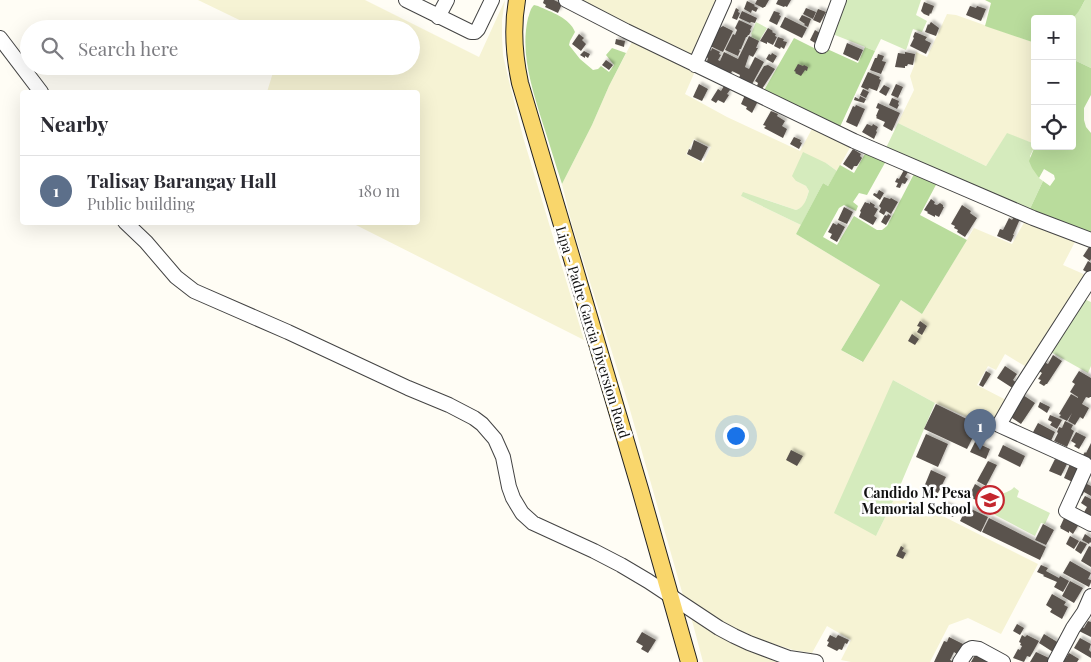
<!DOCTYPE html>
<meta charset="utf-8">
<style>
body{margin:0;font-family:"Playfair Display",serif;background:#f2f2f3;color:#2b2b33}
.controls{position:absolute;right:15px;top:15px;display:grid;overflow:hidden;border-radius:5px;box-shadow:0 5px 20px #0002}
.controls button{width:45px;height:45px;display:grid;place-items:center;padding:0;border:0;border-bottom:1px solid #e1e1e2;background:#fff;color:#2b2b33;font:25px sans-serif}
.you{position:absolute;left:735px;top:435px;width:18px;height:18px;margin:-12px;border:4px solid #fff;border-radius:50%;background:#1a73e8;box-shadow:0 0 0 8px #1a73e833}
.badge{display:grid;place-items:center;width:32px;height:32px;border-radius:50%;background:#c4262e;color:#fff;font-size:16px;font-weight:700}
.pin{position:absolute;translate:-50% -41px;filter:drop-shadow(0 1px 2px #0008)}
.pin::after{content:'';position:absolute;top:26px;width:18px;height:15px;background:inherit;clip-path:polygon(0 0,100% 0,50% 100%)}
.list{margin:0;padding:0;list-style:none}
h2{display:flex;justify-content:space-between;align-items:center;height:65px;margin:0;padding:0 20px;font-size:21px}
h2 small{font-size:16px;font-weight:400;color:#7c7c81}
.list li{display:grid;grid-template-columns:32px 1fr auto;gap:15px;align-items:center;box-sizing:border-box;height:70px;padding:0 20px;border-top:1px solid #e1e1e2}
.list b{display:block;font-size:19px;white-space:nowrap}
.list p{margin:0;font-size:16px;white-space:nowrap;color:#7c7c81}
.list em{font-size:16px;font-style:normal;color:#7c7c81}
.icon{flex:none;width:28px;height:28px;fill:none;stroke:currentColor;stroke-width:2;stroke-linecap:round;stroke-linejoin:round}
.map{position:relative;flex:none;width:1091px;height:662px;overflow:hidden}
.search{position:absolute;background:#fff;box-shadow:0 5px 20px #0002;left:20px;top:20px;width:400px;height:55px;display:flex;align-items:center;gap:12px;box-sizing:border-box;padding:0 18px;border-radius:28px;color:#7c7c81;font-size:19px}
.panel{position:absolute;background:#fff;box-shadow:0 5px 20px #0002;left:20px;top:90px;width:400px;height:135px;border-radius:5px}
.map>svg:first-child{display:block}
.farmland{fill:#f6f3d4;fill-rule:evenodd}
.green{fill:#d5ebbd}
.forest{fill:#b9dc9c}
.building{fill:#5a524d;filter:url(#shadow)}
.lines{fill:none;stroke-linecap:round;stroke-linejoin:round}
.minor-casing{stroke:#444;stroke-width:16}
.major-casing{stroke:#222;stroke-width:18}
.minor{stroke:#fff;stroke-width:14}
.major{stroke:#f9d66b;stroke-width:16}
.labels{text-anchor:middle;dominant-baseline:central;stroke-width:5;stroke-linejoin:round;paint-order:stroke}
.street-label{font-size:14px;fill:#111;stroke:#fff}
.poi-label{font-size:14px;font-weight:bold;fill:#111;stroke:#fff;text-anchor:end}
</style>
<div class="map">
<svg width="1091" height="662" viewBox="0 0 1091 662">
<defs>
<filter id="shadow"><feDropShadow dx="2.5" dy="-2.5" stdDeviation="1" flood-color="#0004"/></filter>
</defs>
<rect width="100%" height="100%" fill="#fffdf5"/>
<!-- farmland -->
<path class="farmland" d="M198,0H365L479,57L505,0L502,20V37L503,55L509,81L523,137L584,340L352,223L418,222V92H267L275,66H411V29H258Z
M576,0H720L691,57Z
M947,14L956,15L1035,43V144L1007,134L986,166L898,123L914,90L910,76L914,66L916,52L927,57Z
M633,40L696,69L685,94L727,117L800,151L813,127L852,144L837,171L826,163L796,181L806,186L809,191L804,205L801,208L796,210L764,199L741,196L801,225L796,234L880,285L841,350L862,362L901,300L922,314L974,228L1012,244L1026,219L1077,238L1063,265L1088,276L1028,368L1005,354L996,370L988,366L977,385L1008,401L994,424L992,426L985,425L935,403L893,380L876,536L897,493L1038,564L1001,634L968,618L949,625L930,662H851L841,660L851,640L827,626L812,653L793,650L752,637L722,623L684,599L628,403L572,225L562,184L592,125L609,86ZM694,139L711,147L703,163L686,154Z
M690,613L787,662H703Z"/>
<!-- green -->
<path class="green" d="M843,0H921L916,15L927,21L922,32L913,29C910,36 909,43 906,50L881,39L875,51L830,33Z
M1085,0H1091V68L1072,59V19H1069C1077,14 1081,8 1085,0Z
M756,22L767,28L759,41L751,37L752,35L751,34Z
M898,123L986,166L1007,133L1035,144V146L1030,156L1039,178L1043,181L1029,211L885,150Z
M803,152L826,163L837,171L828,186L823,183L801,225L741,196L743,192L796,210C805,207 806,199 809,191L806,186L796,181L792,176Z
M1084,299L1091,302V366L1088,373L1049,351Z
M893,380L935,403L897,493L876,536L834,513Z
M1014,487L1019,491L1017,497L1050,513L1045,524L1041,523L1035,536L982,508L981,507C988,492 995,497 1007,492C1009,491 1013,489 1014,487Z"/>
<!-- forest -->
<path class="forest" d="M985,0H1085C1081,7 1077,17 1069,19C1062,20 1042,19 1035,19V43L985,26L991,3Z
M534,5L538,6C551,12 570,18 575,32L570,41L569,45L580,59L593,70L598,69L601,66L609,72L614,65L606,55L612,48L626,53L609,86L592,125L562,184C555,163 549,142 542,121C532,88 520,53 528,18C530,13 530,9 534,5Z
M794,38L818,50L825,48L858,63L865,47L875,51L839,129L763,92Z
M1072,59L1091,68V95L1084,108V120L1086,127L1091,133V236L1029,211L1043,181L1050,186L1055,179L1054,175L1044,169L1039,178L1032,168L1029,161L1035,146H1040L1051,150L1061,146H1072L1076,136L1072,114Z
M866,152L886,161L867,195L859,193L853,202L858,206L856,211L844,205L839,208L823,237L837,245L854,216L877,230H882L887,226L915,172L938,181L920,215L967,240L922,314L901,300L863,362L841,350L880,285L796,234L823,183L828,186L840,165L854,173Z"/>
<!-- building -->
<path class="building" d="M544,0H554L562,4L558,13L545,7L546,5L543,3Z
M757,0H769L765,7H764L763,8L755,4Z
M778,0H791L787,7L785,6L784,7L776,4Z
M747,1L755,5L754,6L758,8L756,12L752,10L751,13L744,9Z
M924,2L934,6L931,14L930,13L929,16L924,14L921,11Z
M970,6L976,8L977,6L986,9L981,21L966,15Z
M736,8L739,10L738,12L740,13L737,20L732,18Z
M806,8L816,12L813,19L803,14Z
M818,9L826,12L820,23L813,20Z
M742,11L757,18L755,23L751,22L750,23L739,18Z
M774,11L780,13L779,15L781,16L777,25L769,21Z
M802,15L811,19L808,27L804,25L805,24L799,20Z
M785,17L807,28L802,38L780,27Z
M739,20L752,26L750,30L751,31L749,35H748L747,37H746L741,49H740L739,50L740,51L738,56L725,50L733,34L735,35L737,30L735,28Z
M931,22L939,28L936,36L925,32L928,24L929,25Z
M723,26L733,31L723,52L710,46L718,29Z
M768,28L773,31L772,32L776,34L775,36L777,37L773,45L767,42V44L760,41Z
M815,30L820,33L815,43L810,40Z
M915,32L927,37L925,40L931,43L926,54L910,46L914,38L913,37Z
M579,34L584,38L582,40L586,44L581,51L572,44Z
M749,36L759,41L756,48H758L753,57L749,55L745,67L749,69L755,57L764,62L751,86L739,78L740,75L732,71L730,76L702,62L704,59L707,61L708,58L704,56L707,50L709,51L710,50L711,51L712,48L720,52L719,54L721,55L718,60L720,61L724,52L738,59Z
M778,37L784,39L783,41L787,42L784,49L781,47L780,49L774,46Z
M616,39L625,41L624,47L615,44Z
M847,43L863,50L858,61L843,54Z
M584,51L590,54L588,58L585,56V58L580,55Z
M905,52L915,54L913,65L908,64L907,66H905V68L895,67L898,53L905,54Z
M772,53L777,56L773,63L766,59L769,54L771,55Z
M878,54L884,56L882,61L886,62L881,74L870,70L875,58H877Z
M606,60L613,65L609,70L602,65Z
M798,64L803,66L804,65L808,67L807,71L805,70L801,76L795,73L796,72L794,71Z
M768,65L775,69L762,89L757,86L758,83L755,81L764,66Z
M868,72L880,77L879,79L881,80L877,91L869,88L868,90L861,87Z
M699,84L708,89L702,101L693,97Z
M896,84L903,87L898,98L891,95Z
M884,85L890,88L886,96L879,92Z
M724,86L730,90L727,94L729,95L724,103L718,100L716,103L711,100L718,89L721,91Z
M863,89L869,92L866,98L860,95Z
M745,95L758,101L752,113L746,109L747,107L741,104Z
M860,96L866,99L864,103L854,100L855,97L859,99Z
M892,98L899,101L898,104L899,105L897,109L889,105Z
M878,103L900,113L892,131L883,126L885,122L876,118L877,117L876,116L879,109L876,108Z
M856,105L865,109L857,127L846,122L853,106L855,107Z
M771,111L778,114L777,116L785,121L782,126L787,129L783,138L764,128L766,126L763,125Z
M867,124L872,126L873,124L878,127L876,131L877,132L874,139L862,132Z
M794,137L801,140L800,142L802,143L799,149L790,144Z
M694,140L708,147L701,161L687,154L689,149L691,150Z
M853,149L861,154L860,156L862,158L857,166H854L852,170L843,164Z
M904,170L908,172L905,177L908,179L905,184L902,183L900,188L896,187L898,183L895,182L897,178L899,179Z
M879,190L884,193L880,200L873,195L874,193L877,194Z
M884,197L890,199L891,198L898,202L891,214L886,211L884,215L879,212L881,208L879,206Z
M931,199L935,202L934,204L937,205L940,203L943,205V207H944L939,217L935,215V217L927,213L928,212L924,210Z
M865,202L867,203H868L870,204V202L875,205L874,207L878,209L874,216L877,218L873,225L859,217L861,212L860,211Z
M962,205L971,211L970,213L977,218L965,237L957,232L958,230L954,228L955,226L951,224Z
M844,207L853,212L847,224L838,220Z
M888,214L891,216L886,225L881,222L885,215L887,216Z
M1014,217L1020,219L1013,235H1014L1011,242L997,236L1000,229L1003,230L1009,218L1012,220Z
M833,223L837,225L838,223L845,227L837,242L830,238L832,234L828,232Z
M1091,244V259L1090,261L1083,256Z
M1088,261L1091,263V271L1090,274L1083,270Z
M920,321L927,326L922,335L917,332L920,327L917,326Z
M912,334L919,339L915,345L908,341Z
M1053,355L1062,361L1047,384H1046L1044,386L1039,383L1041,380L1038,379L1042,373L1039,371L1044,362L1048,364Z
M1005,366L1017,374L1013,380L1018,384L1014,389L997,378Z
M986,371L991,374L983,387L979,385Z
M1079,371L1091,378V397H1090L1089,398L1086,397L1082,404L1089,408L1083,419L1080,417L1075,425L1068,421L1072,413L1067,421L1059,417L1061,415L1059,414L1071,394L1078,398V397L1070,392L1075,384L1072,382Z
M1023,395L1035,403L1021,424L1009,416Z
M1040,402L1050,407L1047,413L1038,407Z
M936,404L979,425L967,449L924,429Z
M1050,415L1062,420L1057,429L1050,425L1052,422L1048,420Z
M1065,421L1073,425L1071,429L1074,431L1067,447L1054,441L1058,433L1057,432L1059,427L1062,428Z
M1038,423L1055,432L1050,443L1032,434Z
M1076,432L1086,437L1079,449L1074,446L1076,444L1071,441Z
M926,434L948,444L938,467L916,457Z
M975,442L990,449L986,459L970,452Z
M1091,443V463L1081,458L1085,452L1086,453Z
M1003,445L1025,456L1020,467L998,456Z
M791,450L803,456L797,466L786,460Z
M1055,459L1067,464L1061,476L1049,471Z
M988,461L997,465L986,486L977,481Z
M1070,464L1082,469L1075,483L1064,478Z
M931,470L946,477L938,493L924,487Z
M1083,482L1091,486V496L1084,492L1082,496L1078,493Z
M975,484L985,490L979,502L969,496Z
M1085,496L1091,499V518L1082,516L1087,507L1081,503Z
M945,504L957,509L953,517L941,512Z
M967,507L988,517L981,532L960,521Z
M1065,516L1079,524L1073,534L1069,531V533L1060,528L1061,527H1060Z
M989,518L1046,547L1040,560L982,532Z
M1043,524L1054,530L1046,545L1035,540Z
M1085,534L1091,538V543L1090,542L1089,544L1082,540Z
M1070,536L1079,541L1074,549L1066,544Z
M1080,541L1087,544L1081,554L1075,550Z
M901,546L904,548L902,551L906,553L903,559L896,556Z
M1089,546L1091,547V567L1081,561Z
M1070,561L1091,573L1088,579L1091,580V582L1089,587L1063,573Z
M1041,565L1048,568L1046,571L1059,578L1060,576L1069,581L1063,592L1054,587L1057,582L1043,576L1044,575L1037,572Z
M1070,581L1083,588L1074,603L1062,596Z
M1052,594L1066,602L1064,605L1068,607L1062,619L1050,612L1052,609L1046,605Z
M1088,621L1091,622V637L1079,631L1082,627L1084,628Z
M1017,624L1024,628L1020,635L1013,631Z
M642,632L656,640L648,653L641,649L643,646L636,642Z
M1044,634L1059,643L1053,652L1039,643Z
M830,635L836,638L838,635L849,640L847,644L845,643L842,650L839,649L837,651L827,646L829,642L827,641Z
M1022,635L1025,637L1027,635L1039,641L1030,657L1027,656L1024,662L1013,658L1018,649L1020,650L1022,646L1020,645L1021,643L1019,642Z
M949,637L963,644L958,655L954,652L950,660L955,662H934L944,641L947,642Z
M1080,638L1091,644L1089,650L1091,652V658L1074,648Z
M1036,652L1051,659L1049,662H1030Z
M1069,653L1079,659L1077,662H1061L1064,657L1066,658Z
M975,655L988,662H971Z"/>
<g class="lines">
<defs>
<path id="minor" d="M406,0L471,32H475L478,29L492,0
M566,0L626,31L854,141L1033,218L1091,240
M438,17L447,0
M0,38L41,92
M822,46L839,0
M695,65L724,0
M125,222L146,242L176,277L194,291L288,332L408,388L449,405L474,418L482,424L495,439L503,457L509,487L513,498L522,513L533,523L594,551L621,565L648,581L719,628L734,636L749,643L789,658L816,662
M1091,278L1019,390L999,425L1085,464L1086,465L1085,469L1066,511L1091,524
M960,662L968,650L972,648L979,649L1003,662
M1055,662L1073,628L1084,612L1091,596"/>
<path id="major" d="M517,0C512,28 514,55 520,83L640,489L689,662"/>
</defs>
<!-- minor casing -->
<use href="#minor" class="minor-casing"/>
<!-- major casing -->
<use href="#major" class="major-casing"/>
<!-- minor -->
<use href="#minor" class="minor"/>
<!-- major -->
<use href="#major" class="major"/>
</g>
<!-- icons -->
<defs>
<symbol id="school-ring" viewBox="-11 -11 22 22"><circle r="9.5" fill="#fff" stroke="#c4262e" stroke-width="1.5"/><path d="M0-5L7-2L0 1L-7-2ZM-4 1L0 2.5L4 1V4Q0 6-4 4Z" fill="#c4262e"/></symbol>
</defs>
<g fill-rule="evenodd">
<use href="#school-ring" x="974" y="484" width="32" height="32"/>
</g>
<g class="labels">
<!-- street labels -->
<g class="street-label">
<text transform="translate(593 332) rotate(73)">Lipa - Padre Garcia Diversion Road</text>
</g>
<!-- poi labels -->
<g class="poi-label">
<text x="971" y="492">Candido M. Pesa<tspan x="971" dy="16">Memorial School</tspan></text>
</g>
</g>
</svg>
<div class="controls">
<button>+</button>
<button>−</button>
<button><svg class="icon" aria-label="locate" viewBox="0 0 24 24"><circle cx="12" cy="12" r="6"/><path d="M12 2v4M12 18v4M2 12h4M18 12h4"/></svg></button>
</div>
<div class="you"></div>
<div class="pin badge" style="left:980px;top:450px;background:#5c6f8a">1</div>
<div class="search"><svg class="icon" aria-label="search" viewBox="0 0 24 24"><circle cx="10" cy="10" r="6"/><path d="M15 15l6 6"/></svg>Search here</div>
<section class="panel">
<h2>Nearby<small></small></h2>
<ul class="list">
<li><span class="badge" style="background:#5c6f8a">1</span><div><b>Talisay Barangay Hall</b><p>Public building</p></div><em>180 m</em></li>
</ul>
</section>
</div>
